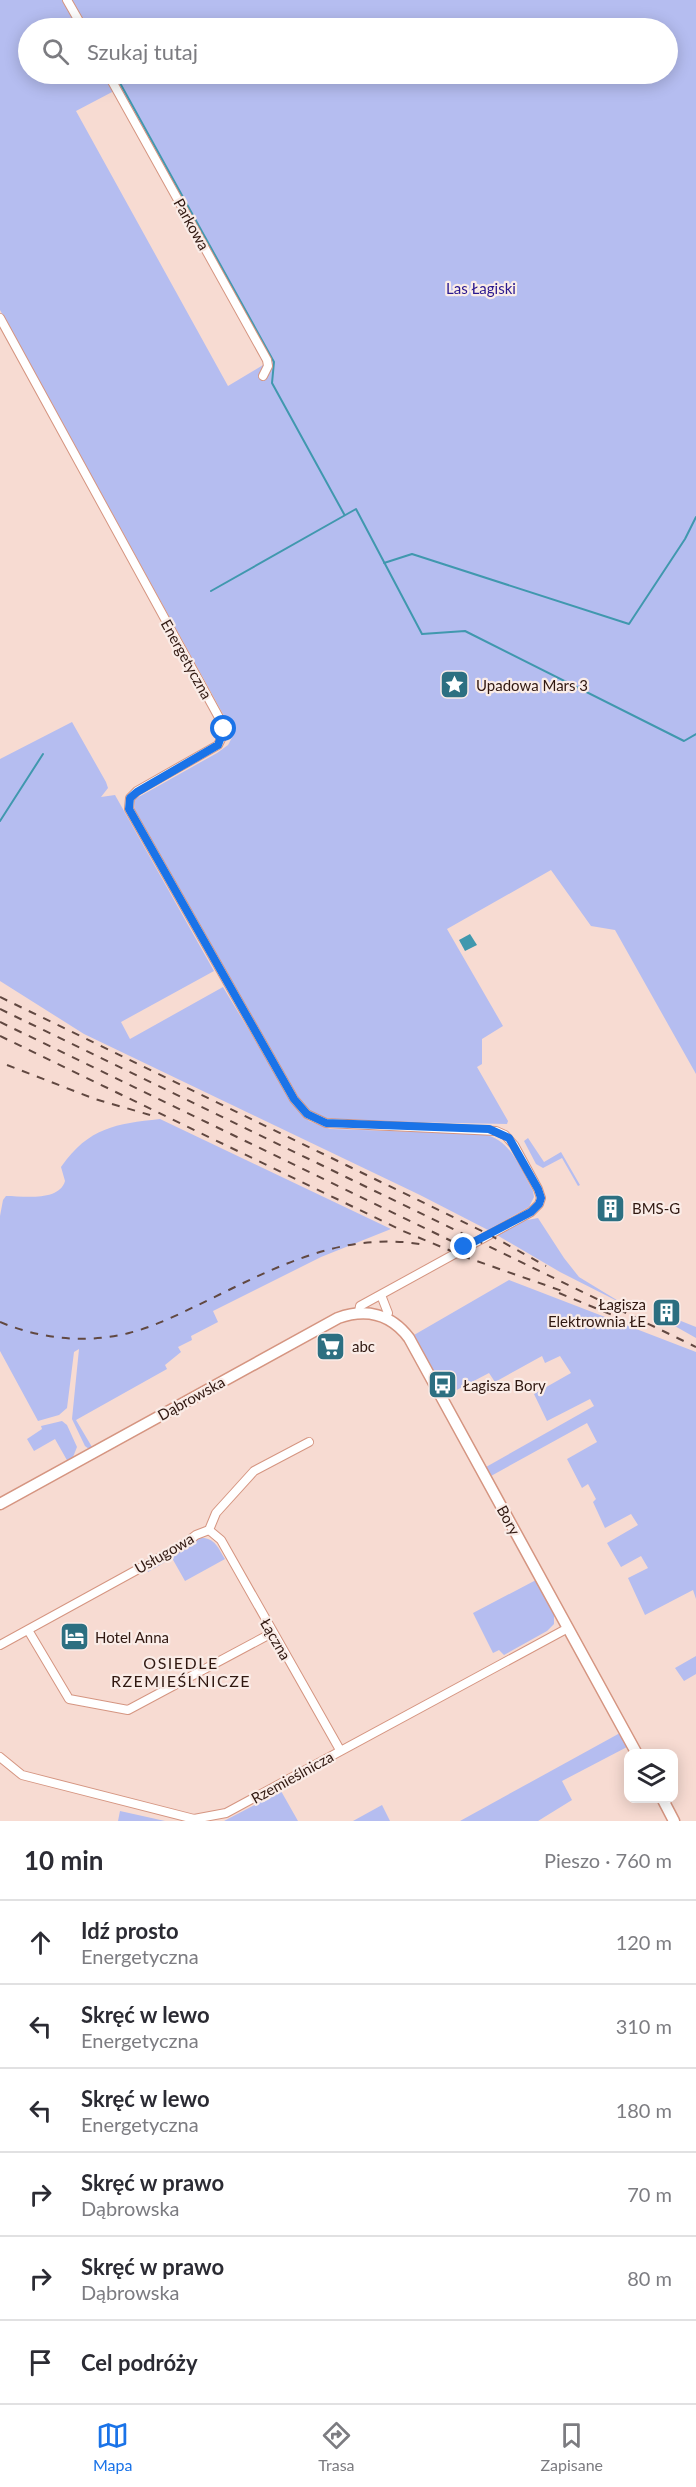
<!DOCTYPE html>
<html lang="pl">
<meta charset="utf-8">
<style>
body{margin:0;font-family:Lato,sans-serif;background:#f2f2f3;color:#2b2b33}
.controls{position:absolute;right:18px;bottom:18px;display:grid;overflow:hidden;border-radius:12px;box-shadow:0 3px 15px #0003}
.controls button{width:54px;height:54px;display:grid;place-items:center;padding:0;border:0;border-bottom:2px solid #e1e1e2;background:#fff;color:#2b2b33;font:30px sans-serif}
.stop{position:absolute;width:18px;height:18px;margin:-14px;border:4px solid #1a73e8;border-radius:50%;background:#fff}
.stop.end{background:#1a73e8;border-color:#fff;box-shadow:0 2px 6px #0008}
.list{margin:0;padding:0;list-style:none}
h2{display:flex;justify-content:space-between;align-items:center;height:78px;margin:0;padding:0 24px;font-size:26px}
h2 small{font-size:20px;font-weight:400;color:#7c7c81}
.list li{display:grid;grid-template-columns:39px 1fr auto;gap:18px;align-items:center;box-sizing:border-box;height:84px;padding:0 24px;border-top:2px solid #e1e1e2}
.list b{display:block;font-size:22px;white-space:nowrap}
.list p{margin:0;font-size:20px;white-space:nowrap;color:#7c7c81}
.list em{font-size:20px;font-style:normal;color:#7c7c81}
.icon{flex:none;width:33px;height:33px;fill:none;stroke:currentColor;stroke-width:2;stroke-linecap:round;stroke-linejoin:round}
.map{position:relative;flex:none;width:696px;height:1821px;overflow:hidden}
.search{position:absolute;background:#fff;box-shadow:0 3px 15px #0003;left:18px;right:18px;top:18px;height:66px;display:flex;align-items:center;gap:15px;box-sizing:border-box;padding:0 21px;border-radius:33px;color:#7c7c81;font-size:22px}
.sheet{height:582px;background:#fff}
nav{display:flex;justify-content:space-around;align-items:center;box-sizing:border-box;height:84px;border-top:2px solid #e1e1e2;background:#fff;font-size:16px;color:#7c7c81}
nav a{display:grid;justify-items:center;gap:3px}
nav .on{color:#1a73e8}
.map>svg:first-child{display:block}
.green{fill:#b5bdf0}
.water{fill:#4098ae}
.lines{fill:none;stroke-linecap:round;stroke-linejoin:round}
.stream{stroke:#4098ae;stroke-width:2}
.minor-casing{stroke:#d59581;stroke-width:10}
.tertiary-casing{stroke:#d59581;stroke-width:13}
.minor{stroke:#fff;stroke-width:8}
.tertiary{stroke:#fff;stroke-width:10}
.rail{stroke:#614841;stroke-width:2;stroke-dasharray:8 8;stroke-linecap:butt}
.route{stroke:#1a73e8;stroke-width:8}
.labels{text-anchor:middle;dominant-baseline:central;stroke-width:4.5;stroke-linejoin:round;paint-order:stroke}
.street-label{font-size:15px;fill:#301811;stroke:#faece7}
.park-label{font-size:15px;fill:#2a188e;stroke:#faece7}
.poi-label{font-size:15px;fill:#301811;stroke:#faece7;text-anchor:start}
.neighbourhood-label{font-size:16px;letter-spacing:1.5px;fill:#301811;stroke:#faece7}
</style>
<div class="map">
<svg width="696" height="1821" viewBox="0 0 696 1821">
<rect width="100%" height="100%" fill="#f7dbd2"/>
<!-- green -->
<path class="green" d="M0,0H63L79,28H28V74H104L114,91L76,111L228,386L273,359L112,74H668V28H87L71,0H696V1074L615,930L591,926L551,870L447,929L503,1026L482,1039V1064L477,1067L508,1121L507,1124L358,1121L324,1118L312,1113L301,1102L134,811L135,799L217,753L228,745L234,734L0,310Z
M72,722L106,782L108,788L101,797L115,795L214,971L121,1022L130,1039L223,987L296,1108L309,1121L330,1129L484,1134C512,1141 520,1168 533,1191L534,1197L529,1207L488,1230L420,1195L84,1034L0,981V759Z
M160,1119L391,1229L321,1257L213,1311L218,1322L191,1336L192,1340L178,1347L181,1352L165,1365L167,1369L76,1420L92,1447L89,1449L85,1446L72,1419L79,1349L74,1352L67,1408L59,1415L38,1421L0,1351V1216L3,1200L6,1196C23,1196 59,1202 65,1181L61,1167C89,1127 116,1124 160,1119Z
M528,1138L544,1162L561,1152L580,1185L578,1186L562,1158L543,1168L536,1164L524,1141Z
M538,1218L564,1258L579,1277L625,1305L560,1272L495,1234L522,1221Z
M509,1280L696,1352V1599L693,1590L645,1615L628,1578L648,1568L641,1556L621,1567L607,1543L638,1525L631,1514L605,1528L593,1502L596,1499L588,1484L582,1488L567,1459L597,1442L587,1423L491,1476L486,1467L594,1406L590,1399L547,1421L534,1394L571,1373L560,1356L545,1363L542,1356L495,1382L489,1373L449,1394L442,1382L440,1383L414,1335Z
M676,1319L696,1327V1338L673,1325Z
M62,1421L67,1425L77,1447L73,1457L68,1462L55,1439L34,1451L27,1439L42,1429L41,1426Z
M200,1538C214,1537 218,1547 225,1559L185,1581L172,1558L148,1572L147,1569Z
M536,1580L554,1613V1624L547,1631L504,1655L499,1650L493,1653L473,1613Z
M696,1656V1674L684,1681L675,1668Z
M620,1733L627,1747L562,1781L572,1800L538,1821H460Z
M281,1791L298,1821H224Z
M382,1805L390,1821H353Z
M120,1811L165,1821H118Z"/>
<!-- water -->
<path class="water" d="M470,934L477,945L465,951L459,940Z"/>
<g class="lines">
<!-- stream -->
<path class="stream" d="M115,74L274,362L272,383L344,514
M384,563L412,554L629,624L685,539L696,517
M211,591L356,509L422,634L465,631L684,741L696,734
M0,821L43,754"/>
<defs>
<path id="minor" d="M67,0L83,28
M108,74L267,360L268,366L263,376
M0,318L222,723L223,735L218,745L137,791L130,798L129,809L294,1099L307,1114L326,1123L496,1131L505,1135L514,1145L538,1189L541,1198L539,1204L531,1212L360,1306L359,1312
M381,1295L388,1313L386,1318
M209,1530L221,1540L340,1750
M28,1630L69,1699L128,1710L272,1633
M0,1645L184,1544L196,1535L209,1530L216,1513L254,1471L309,1442
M0,1757L22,1775L194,1819L226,1813L568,1628"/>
<path id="tertiary" d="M0,1504L338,1318C366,1308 391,1314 409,1338L637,1754
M662,1798L674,1821"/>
</defs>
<!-- minor casing -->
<use href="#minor" class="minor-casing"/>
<!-- tertiary casing -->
<use href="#tertiary" class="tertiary-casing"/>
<!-- minor -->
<use href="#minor" class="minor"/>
<!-- tertiary -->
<use href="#tertiary" class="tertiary"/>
<!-- rail -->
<path class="rail" d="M0,997L488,1234L546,1266
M0,1009L696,1347
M0,1022L472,1251
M0,1036L403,1231L468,1258L568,1293
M7,1065L95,1099L150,1115
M559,1293L617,1317
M0,1322C41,1339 86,1344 129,1333C153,1327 175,1316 196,1306C269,1271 341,1229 425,1245"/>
</g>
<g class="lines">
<!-- route -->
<path class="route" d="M224,729L218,745L137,792L130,798L129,809L294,1099L307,1114L326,1123L489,1129L509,1138L538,1189L541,1198L539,1204L531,1212L464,1247"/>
</g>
<!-- icons -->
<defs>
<symbol id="sight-square" viewBox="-11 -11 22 22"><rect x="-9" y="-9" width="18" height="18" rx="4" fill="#2c6f81" stroke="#faece7"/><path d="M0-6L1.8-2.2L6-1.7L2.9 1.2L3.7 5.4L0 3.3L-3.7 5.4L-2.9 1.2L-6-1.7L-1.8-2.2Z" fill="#fff"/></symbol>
<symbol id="building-square" viewBox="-11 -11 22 22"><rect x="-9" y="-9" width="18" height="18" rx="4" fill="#2c6f81" stroke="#faece7"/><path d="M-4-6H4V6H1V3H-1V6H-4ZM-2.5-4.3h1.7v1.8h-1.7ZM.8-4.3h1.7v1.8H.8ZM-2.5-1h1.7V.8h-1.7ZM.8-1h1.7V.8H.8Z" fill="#fff"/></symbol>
<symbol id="supermarket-square" viewBox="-11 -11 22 22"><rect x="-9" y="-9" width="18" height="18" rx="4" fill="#2c6f81" stroke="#faece7"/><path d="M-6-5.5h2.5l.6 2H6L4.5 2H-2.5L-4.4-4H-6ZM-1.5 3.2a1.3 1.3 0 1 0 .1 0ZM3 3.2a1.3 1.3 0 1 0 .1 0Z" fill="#fff"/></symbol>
<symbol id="bus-square" viewBox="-11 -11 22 22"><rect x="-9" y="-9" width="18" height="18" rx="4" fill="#2c6f81" stroke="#faece7"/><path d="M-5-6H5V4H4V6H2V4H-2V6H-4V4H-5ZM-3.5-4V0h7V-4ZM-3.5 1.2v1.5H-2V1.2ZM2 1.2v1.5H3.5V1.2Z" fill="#fff"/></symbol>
<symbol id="hotel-square" viewBox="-11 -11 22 22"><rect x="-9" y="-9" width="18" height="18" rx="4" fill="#2c6f81" stroke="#faece7"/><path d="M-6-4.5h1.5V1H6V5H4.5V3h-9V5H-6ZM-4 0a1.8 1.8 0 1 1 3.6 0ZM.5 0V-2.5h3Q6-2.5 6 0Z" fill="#fff"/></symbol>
</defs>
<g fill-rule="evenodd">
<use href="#sight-square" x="438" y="668" width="33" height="33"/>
<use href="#building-square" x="594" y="1192" width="33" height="33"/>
<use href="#building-square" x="650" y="1296" width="33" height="33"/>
<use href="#supermarket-square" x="314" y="1330" width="33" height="33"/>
<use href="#bus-square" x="426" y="1368" width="33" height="33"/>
<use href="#hotel-square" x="58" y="1620" width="33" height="33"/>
</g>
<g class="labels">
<!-- street labels -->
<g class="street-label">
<text transform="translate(192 224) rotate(61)">Parkowa</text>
<text transform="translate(187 659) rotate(61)">Energetyczna</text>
<text transform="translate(191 1398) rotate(-29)">Dąbrowska</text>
<text transform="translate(509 1520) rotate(61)">Bory</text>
<text transform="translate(164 1553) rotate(-30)">Usługowa</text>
<text transform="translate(276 1639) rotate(60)">Łączna</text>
<text transform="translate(292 1777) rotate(-29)">Rzemieślnicza</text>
</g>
<!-- park labels -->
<g class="park-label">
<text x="481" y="288">Las Łagiski</text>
</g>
<!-- poi labels -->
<g class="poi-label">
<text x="476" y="685">Upadowa Mars 3</text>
<text x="632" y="1208">BMS-G</text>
<text x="646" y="1304" text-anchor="end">Łagisza<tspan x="646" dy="17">Elektrownia ŁE</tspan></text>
<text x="352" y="1346">abc</text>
<text x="463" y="1385">Łagisza Bory</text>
<text x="95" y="1637">Hotel Anna</text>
</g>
<!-- neighbourhood labels -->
<g class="neighbourhood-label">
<text x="181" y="1662">OSIEDLE<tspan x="181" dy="18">RZEMIEŚLNICZE</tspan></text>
</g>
</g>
</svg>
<div class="controls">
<button><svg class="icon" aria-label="layers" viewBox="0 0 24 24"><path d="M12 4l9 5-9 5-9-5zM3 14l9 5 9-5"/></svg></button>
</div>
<div class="stop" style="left:224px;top:729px"></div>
<div class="stop end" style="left:464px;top:1247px"></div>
<div class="search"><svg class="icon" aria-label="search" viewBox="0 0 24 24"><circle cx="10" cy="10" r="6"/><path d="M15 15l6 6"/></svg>Szukaj tutaj</div>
</div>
<section class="sheet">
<h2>10 min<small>Pieszo · 760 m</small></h2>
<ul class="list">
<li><svg class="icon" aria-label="ahead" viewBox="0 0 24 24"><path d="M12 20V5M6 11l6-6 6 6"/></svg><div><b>Idź prosto</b><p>Energetyczna</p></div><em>120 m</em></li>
<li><svg class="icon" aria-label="left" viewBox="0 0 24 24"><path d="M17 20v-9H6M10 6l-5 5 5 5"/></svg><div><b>Skręć w lewo</b><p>Energetyczna</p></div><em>310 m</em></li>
<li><svg class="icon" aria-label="left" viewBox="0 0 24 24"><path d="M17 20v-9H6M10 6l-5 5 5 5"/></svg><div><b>Skręć w lewo</b><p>Energetyczna</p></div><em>180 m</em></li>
<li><svg class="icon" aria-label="right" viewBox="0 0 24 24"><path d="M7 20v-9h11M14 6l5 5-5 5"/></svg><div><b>Skręć w prawo</b><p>Dąbrowska</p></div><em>70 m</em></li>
<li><svg class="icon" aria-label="right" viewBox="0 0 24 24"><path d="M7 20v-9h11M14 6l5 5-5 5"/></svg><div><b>Skręć w prawo</b><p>Dąbrowska</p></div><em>80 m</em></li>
<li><svg class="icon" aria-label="arrive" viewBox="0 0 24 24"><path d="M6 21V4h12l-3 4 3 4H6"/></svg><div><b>Cel podróży</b></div></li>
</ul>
</section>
<nav>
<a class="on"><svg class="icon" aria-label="map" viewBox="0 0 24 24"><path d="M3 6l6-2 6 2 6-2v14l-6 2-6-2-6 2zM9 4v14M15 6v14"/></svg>Mapa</a>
<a><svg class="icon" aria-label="directions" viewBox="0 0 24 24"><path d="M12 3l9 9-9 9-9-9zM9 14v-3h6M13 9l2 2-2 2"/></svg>Trasa</a>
<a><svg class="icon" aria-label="saved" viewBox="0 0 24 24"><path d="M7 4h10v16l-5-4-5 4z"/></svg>Zapisane</a>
</nav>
